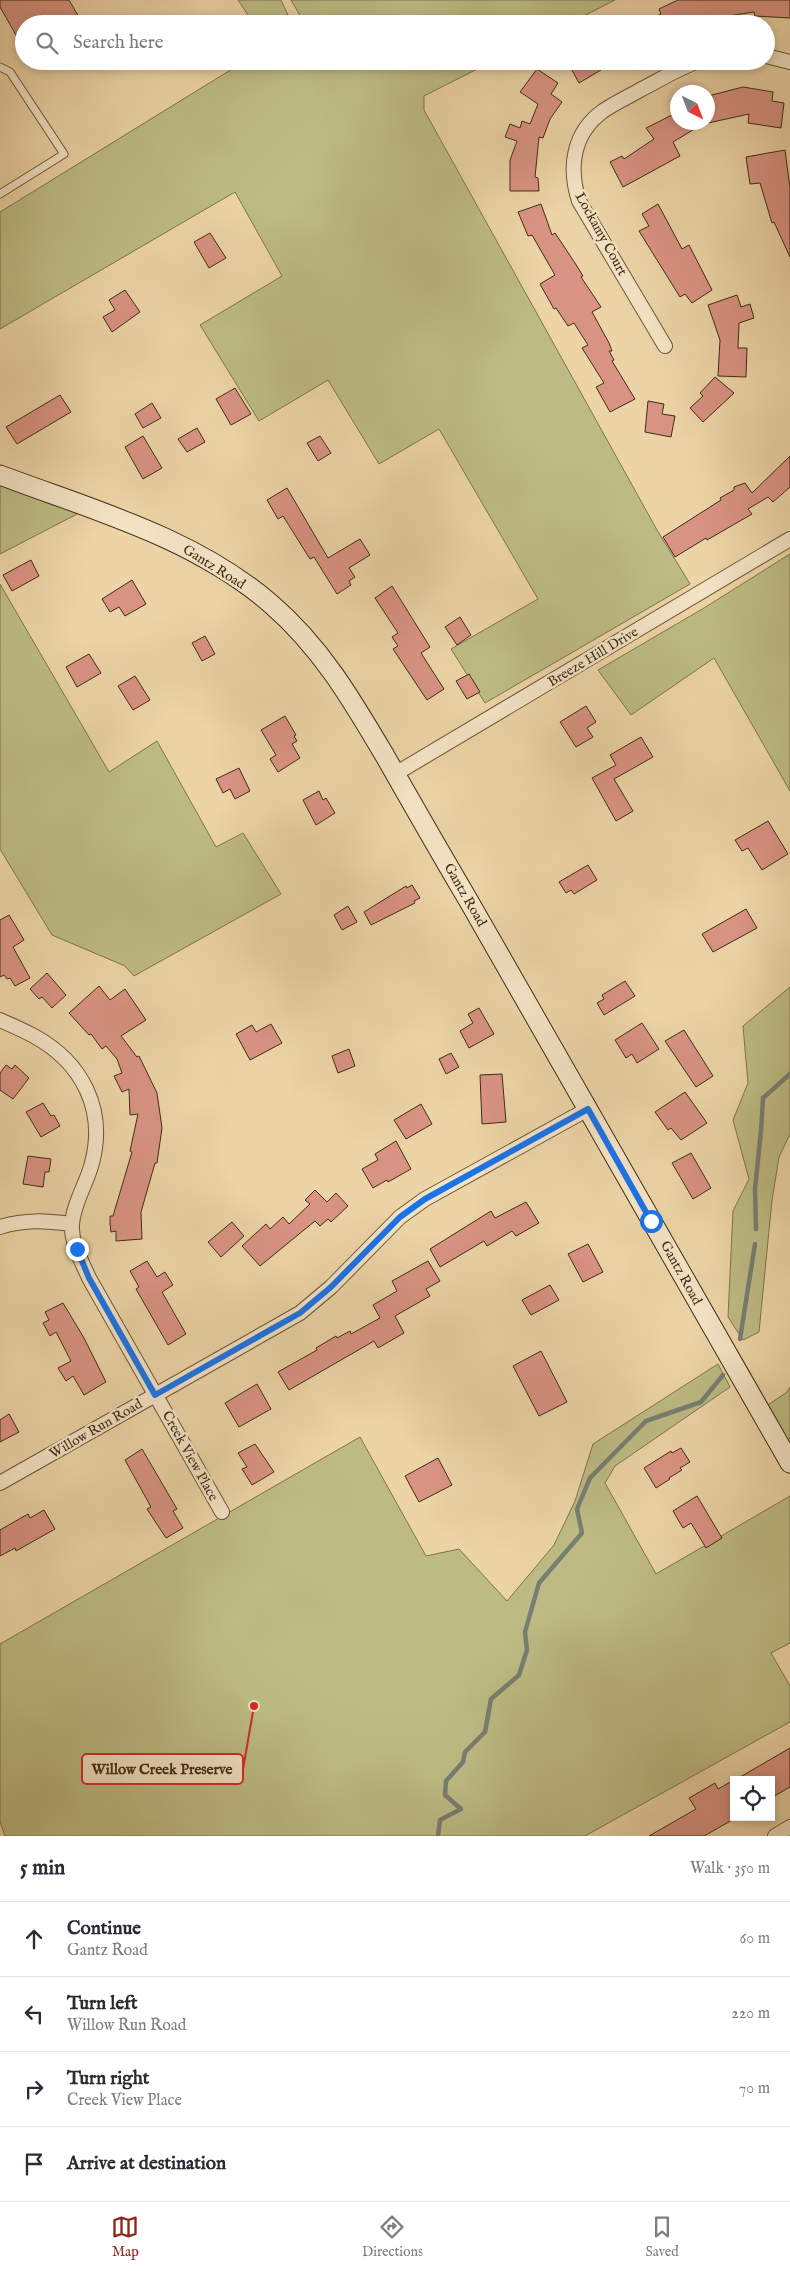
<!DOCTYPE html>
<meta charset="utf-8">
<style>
body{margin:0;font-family:"IM FELL English",serif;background:#f7f7f7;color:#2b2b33}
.controls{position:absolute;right:15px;bottom:15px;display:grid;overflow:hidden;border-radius:0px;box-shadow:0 2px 8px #0003}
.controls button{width:45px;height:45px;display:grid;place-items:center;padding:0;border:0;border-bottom:1px solid #e1e1e2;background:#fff;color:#2b2b33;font:25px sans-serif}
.compass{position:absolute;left:670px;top:85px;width:45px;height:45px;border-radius:50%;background:#fff;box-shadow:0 2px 8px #0003;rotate:138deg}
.stop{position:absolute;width:15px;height:15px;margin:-11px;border:4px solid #1a73e8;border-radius:50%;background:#fff}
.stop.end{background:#1a73e8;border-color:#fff;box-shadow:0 1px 5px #0008}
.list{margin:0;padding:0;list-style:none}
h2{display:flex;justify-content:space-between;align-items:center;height:65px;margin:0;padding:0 20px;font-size:21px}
h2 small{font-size:16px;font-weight:400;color:#7c7c81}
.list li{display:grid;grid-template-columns:32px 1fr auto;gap:15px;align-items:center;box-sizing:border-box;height:75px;padding:0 20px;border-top:1px solid #e1e1e2}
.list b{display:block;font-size:19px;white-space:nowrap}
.list p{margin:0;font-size:16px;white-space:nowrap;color:#7c7c81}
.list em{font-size:16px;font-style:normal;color:#7c7c81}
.icon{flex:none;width:28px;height:28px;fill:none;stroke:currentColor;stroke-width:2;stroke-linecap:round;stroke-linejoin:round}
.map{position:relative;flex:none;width:790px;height:1836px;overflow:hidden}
.search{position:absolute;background:#fff;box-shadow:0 2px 8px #0003;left:15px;right:15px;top:15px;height:55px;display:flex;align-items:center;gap:12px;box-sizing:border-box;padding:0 18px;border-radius:28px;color:#7c7c81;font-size:19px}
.sheet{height:365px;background:#fff}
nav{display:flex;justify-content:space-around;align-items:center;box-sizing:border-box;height:70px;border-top:1px solid #e1e1e2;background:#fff;font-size:14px;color:#7c7c81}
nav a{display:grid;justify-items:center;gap:2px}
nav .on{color:#8f2418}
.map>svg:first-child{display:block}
.green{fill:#bdbb83;stroke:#7e744c}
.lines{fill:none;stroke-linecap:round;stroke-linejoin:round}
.stream{stroke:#787e73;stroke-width:4.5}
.building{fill:#d99383;stroke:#402c14}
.service-casing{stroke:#6b5638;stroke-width:9}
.minor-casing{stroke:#6b5638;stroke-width:16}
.secondary-casing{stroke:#402c14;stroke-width:21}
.service{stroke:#f3e3c5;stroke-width:7}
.minor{stroke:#f3e3c5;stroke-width:14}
.secondary{stroke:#f3e3c5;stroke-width:19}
.route{stroke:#1a73e8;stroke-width:6}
.labels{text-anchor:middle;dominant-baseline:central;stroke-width:5;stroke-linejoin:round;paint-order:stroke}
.street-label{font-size:14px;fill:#402c14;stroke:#f3e3c5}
.leader{fill:none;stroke:#d62828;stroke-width:2}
.callout-dot{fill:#d62828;stroke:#f3e3c5;stroke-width:2}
.callout{fill:#f3e3c5;stroke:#d62828;stroke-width:2}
.callout-label{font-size:15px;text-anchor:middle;font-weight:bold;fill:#402c14}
</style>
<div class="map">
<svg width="790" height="1836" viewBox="0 0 790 1836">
<rect width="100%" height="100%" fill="#ecd4a6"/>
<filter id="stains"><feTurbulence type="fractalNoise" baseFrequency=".004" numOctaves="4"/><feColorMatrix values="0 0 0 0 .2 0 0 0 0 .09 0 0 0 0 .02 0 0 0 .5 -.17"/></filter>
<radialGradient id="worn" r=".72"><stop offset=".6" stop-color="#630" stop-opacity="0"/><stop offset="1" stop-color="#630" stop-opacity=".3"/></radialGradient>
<!-- green -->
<path class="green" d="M238,0H281L288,15L279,24H254Z
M291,0H615L568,24H305Z
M245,61H493L424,96V110L657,530L690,584L485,703L451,649L538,599L439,429L379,464L328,380L259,421L200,325L282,276L235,192L0,329V212Z
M0,483L79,513L0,554Z
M790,554V791L714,658L631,715L598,670L704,608Z
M0,584L109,772L157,741L216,847L243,833L281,894L134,976L125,966L52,935L0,849Z
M790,987V1134L779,1157L772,1200L759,1332L743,1340L728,1317L733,1211L749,1179L733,1120L748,1083L743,1026Z
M718,1364L730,1387L615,1466L605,1483L656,1574L790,1496V1643L771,1653L790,1686V1722L585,1836H5L0,1822V1644L360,1437L426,1556L459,1549L507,1601L554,1545L575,1501L593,1444Z
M790,1387V1446L766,1406L786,1393Z"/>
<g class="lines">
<!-- stream -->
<path class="stream" d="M756,1229L755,1189L761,1131L763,1098L790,1074
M740,1339L755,1244
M438,1836L440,1820L461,1809L445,1795L446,1781L463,1762L465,1752L485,1732L491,1699L519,1675L527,1650L525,1632L539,1583L582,1533L577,1509L590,1478L646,1421L701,1402L723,1375"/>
</g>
<!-- building -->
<path class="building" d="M0,0H69L83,24H24V49L0,7Z
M678,0H790V18L755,16L754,12L702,20L694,24H640L661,14L659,9Z
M567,61H616L579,83Z
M537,69L558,83L551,94L562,102L550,119L543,138L539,137L535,177L538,178L539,191H510V160L517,141L505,137L510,124L520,128L522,121L530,124L538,104L520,92Z
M743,87L773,92L772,101L784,103L781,128L748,123L749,114L708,123V96Z
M678,112V122H706L673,142L680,156L623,187L610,162L622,156L624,159L654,139L646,128Z
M785,150L790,188V257L774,222L772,223L760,183L750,184L746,157Z
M541,204L552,235L555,233L575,263L583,276L581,277L601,307L592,312L609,343L612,351H609L614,360L612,361L635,399L610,412L596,387L604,383L582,348L588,345L574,323L568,326L556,308L554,309L540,284L555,275L532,235L528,236L518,212Z
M658,204L682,249L689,245L712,290L692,303L685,294L680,297L639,231L649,226L642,214Z
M210,233L226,258L209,268L194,242Z
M125,290L140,312L112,332L103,317L115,310L109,300Z
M737,295L741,307L750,304L754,318L739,323L738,348H747L746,377L718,376L720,340L708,305Z
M715,377L734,393L703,422L690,408L703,396L700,393Z
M235,388L251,414L231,425L216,399Z
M60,395L71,412L17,444L6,427Z
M648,401L664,404L662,414L675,416L671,437L645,432Z
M152,403L161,418L143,428L135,414Z
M197,428L205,442L187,452L178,439Z
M143,436L162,468L143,479L125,447Z
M320,436L331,453L318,461L307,443Z
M790,456V487L773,502L768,497L748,509L752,514L707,540L706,538L675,557L663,537L721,500L720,498L734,490V487L745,483L752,493Z
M287,488L328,558L360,539L370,555L349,568L355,577L349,581L351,585L337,594L314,557L310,559L283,516L278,519L267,500Z
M31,560L39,576L12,591L3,575Z
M132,580L146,604L125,616L119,607L110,612L102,599Z
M392,586L430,647L421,653L444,689L427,700L393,649L398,646L392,637L398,633L375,598Z
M460,617L471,635L457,645L445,627Z
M205,636L215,654L202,661L192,643Z
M89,654L101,673L77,687L66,667Z
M469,674L480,692L467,699L456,681Z
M135,676L150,700L133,710L118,686Z
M586,706L596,722L587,728L593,737L576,747L560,722Z
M285,716L296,735L294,736L297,741L292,744L300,758L278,772L270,759L276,755L261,730Z
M641,737L653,757L614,779L633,811L616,821L592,778L616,765L610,755Z
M239,768L250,791L235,799L230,789L223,793L216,779Z
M319,791L323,800L326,798L335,813L316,825L303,800Z
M768,821L788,854L762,870L748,848L742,851L735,840Z
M588,865L597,880L574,894L571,890L566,893L559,882Z
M412,885L420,898L414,901L415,903L371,925L364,912L406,886L407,888Z
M348,906L357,922L342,930L334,915Z
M746,909L757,928L713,952L702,934Z
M9,915L24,940L13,947L30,978L15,986L10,978L7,979L4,975L0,977V920Z
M47,973L66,995L52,1008L42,997L39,999L30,989Z
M625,981L635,996L604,1015L597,1003L604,999L602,995Z
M99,986L110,1000L125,989L146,1020L121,1036L137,1057L139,1056L157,1093L162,1128L157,1163H155L141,1212L142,1239L116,1241V1231L111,1232L110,1224V1216H113L132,1152L130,1151L138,1114L130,1115L129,1089L122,1092L114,1076L122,1073L117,1059L106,1046L102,1049L91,1034L89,1035L69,1013Z
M479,1008L494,1034L469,1048L460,1031L473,1023L468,1014Z
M642,1023L659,1049L637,1063L632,1054L626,1058L615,1040Z
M271,1024L282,1043L250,1060L236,1034L252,1025L256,1032Z
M684,1030L713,1076L696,1087L665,1041Z
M349,1049L355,1066L338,1073L332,1056Z
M451,1053L459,1067L446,1074L439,1059Z
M6,1065L12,1069L15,1065L29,1078L13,1099L0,1090V1073Z
M502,1074L506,1122L482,1124L480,1075Z
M685,1092L707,1123L681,1140L671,1128L668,1130L655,1112Z
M43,1103L51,1116L54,1115L60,1126L41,1137L26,1112Z
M421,1104L432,1124L406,1139L394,1120Z
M396,1141L411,1169L388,1182L387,1180L373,1188L362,1169L378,1160L375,1154Z
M691,1153L711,1188L693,1199L672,1163Z
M28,1156L51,1159L49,1172H45L43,1187L23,1184Z
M315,1190L327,1202L336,1193L348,1206L331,1222L328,1219L320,1226L315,1221L260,1266L242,1246L266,1224L270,1229L283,1217L289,1224L310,1204L305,1200Z
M526,1202L539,1223L516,1236L512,1231L487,1246L484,1241L440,1267L430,1249L491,1211L495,1218Z
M232,1222L244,1236L221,1257L208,1242Z
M588,1244L603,1272L583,1282L568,1254Z
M147,1261L157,1277L165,1272L173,1285L162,1292L186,1334L168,1345L136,1289L139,1287L130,1271Z
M428,1261L440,1281L426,1289L430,1296L395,1316L404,1333L378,1348L374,1341L289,1390L278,1372L317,1350L316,1348L336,1336L337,1338L350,1331L351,1334L380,1318L373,1305L397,1291L392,1281Z
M550,1285L559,1300L531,1315L522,1300Z
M63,1303L84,1338L106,1382L84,1395L73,1376L66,1381L58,1368L71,1361L56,1332L50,1336L43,1323L49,1320L45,1312Z
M541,1351L567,1402L539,1416L513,1366Z
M257,1384L271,1409L239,1427L225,1403Z
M9,1414L19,1432L0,1442V1420Z
M255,1444L274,1472L252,1485L242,1469L247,1467L238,1453Z
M681,1448L690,1462L680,1468L682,1470L669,1478L670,1479L656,1488L644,1468L671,1451L672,1453Z
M142,1449L177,1509L173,1511L183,1528L166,1538L147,1509L151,1507L125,1460Z
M438,1458L452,1485L419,1502L405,1476Z
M697,1496L722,1538L706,1548L691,1523L683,1528L673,1511Z
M44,1510L55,1529L16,1551L15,1548L0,1556V1530L28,1514L30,1518Z
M790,1748V1787L771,1798V1780H735Z
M734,1780V1819L704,1836H649L696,1809L689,1798L715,1783L718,1789Z"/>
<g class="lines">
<defs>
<path id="service" d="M0,67L10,72L64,154L0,194"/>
<path id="minor" d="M766,56L790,62
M665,346L579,201C568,167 573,133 603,111C615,103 628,97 640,90C660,80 678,68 699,61
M395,774L790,539
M0,1020C11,1025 23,1030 34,1036C83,1063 106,1110 92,1163C87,1183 73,1204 72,1225C71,1243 82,1262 89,1278L222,1512
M0,1227C25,1219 46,1221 72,1224
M0,1483L300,1313L331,1287L400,1217L425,1199L588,1109
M775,1836L790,1827"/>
<path id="secondary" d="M0,475C93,510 195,538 271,604C321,647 352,700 385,756C412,803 439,851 467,898C575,1086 682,1275 790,1463"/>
</defs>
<!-- service casing -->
<use href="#service" class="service-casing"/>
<!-- minor casing -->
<use href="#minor" class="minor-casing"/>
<!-- secondary casing -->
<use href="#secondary" class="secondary-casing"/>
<!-- service -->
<use href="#service" class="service"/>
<!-- minor -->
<use href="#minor" class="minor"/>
<!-- secondary -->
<use href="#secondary" class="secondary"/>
</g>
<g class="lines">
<!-- route -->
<path class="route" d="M77,1249L89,1278L155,1395L300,1313L331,1287L400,1217L425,1199L588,1109L651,1221"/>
</g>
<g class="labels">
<!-- street labels -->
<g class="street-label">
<text transform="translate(601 234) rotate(61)">Lockamy Court</text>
<text transform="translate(214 567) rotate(32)">Gantz Road</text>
<text transform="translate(593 657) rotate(-31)">Breeze Hill Drive</text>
<text transform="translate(465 895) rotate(60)">Gantz Road</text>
<text transform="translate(681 1273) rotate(61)">Gantz Road</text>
<text transform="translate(96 1429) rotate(-30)">Willow Run Road</text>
<text transform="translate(190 1456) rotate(61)">Creek View Place</text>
</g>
</g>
<!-- callouts -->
<path class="leader" d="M254 1706L243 1769"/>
<circle class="callout-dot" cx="254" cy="1706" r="5"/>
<rect class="callout" x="82" y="1754" width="161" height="30" rx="5"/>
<g class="callout-label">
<text x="162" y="1774">Willow Creek Preserve</text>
</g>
<rect width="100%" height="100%" filter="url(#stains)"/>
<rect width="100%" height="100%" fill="url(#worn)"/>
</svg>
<div class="controls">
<button><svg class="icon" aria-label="locate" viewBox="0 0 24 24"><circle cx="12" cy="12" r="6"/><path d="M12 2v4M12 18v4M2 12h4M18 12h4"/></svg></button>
</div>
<svg class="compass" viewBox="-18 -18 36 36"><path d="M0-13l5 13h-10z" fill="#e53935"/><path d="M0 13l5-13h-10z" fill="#7c7c81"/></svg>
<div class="stop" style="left:651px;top:1221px"></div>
<div class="stop end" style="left:77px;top:1249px"></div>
<div class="search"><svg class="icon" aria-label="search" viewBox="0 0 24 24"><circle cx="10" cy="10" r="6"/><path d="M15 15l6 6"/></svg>Search here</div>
</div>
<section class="sheet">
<h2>5 min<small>Walk · 350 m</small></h2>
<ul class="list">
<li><svg class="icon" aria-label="ahead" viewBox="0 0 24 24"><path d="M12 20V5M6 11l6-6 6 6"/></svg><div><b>Continue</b><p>Gantz Road</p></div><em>60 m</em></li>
<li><svg class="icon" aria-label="left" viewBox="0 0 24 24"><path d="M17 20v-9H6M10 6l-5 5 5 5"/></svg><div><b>Turn left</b><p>Willow Run Road</p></div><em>220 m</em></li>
<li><svg class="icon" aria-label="right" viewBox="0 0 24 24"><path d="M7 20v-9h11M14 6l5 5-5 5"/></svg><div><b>Turn right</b><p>Creek View Place</p></div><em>70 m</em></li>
<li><svg class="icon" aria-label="arrive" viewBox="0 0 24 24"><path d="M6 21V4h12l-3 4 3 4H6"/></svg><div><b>Arrive at destination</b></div></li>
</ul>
</section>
<nav>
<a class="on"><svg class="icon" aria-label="map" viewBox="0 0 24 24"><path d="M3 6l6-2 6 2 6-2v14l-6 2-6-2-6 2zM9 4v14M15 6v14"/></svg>Map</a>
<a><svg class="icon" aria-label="directions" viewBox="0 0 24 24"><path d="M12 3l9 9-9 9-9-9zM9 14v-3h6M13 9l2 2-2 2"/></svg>Directions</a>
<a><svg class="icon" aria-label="saved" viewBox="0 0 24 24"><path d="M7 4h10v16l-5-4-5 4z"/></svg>Saved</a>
</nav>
